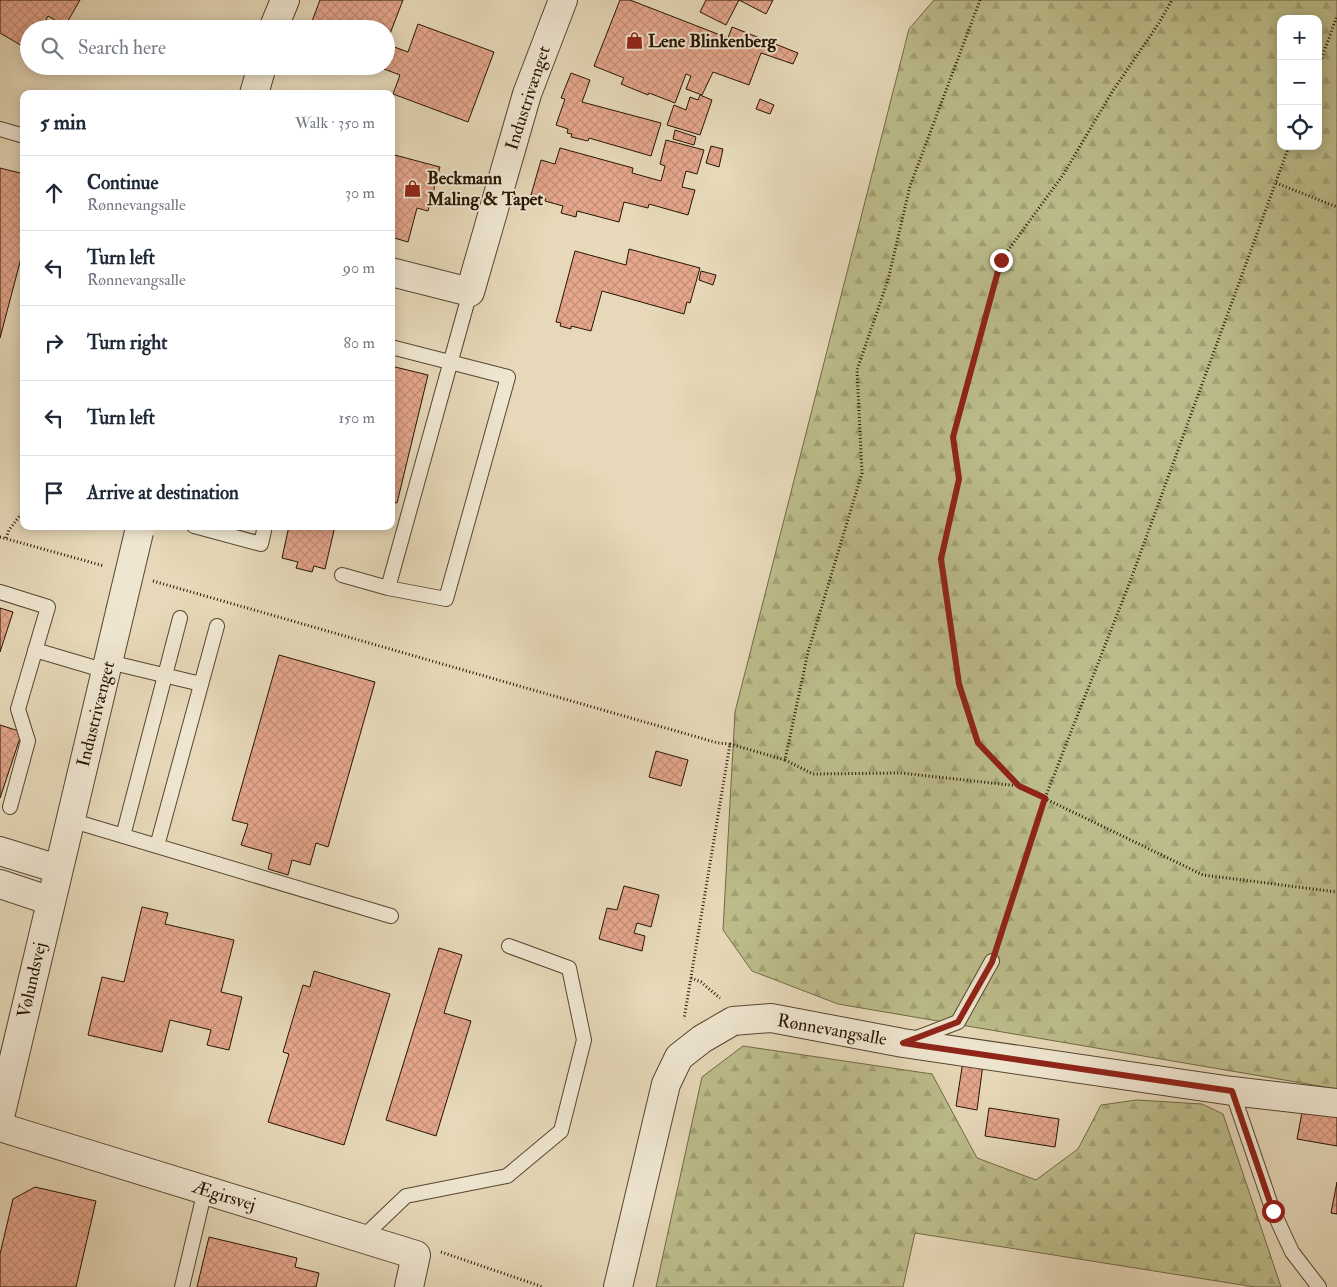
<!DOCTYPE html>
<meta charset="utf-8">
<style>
body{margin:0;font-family:"IM FELL Double Pica",serif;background:#f2f2f3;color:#1f2937}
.controls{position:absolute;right:15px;top:15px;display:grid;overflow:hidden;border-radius:10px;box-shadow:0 2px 12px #0003}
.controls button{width:45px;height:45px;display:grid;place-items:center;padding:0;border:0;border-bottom:1px solid #e0e1e3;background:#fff;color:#1f2937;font:25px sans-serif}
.stop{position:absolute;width:15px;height:15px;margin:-11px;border:4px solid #8f2418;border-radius:50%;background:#fff}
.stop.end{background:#8f2418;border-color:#fff;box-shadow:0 1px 5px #0008}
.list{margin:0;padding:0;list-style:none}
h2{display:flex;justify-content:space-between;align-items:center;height:65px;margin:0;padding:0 20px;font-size:21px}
h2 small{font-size:16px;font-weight:400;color:#747a83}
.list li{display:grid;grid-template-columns:32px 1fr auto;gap:15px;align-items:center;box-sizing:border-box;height:75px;padding:0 20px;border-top:1px solid #e0e1e3}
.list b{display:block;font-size:19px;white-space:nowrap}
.list p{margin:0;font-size:16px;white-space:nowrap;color:#747a83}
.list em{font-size:16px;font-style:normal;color:#747a83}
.icon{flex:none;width:28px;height:28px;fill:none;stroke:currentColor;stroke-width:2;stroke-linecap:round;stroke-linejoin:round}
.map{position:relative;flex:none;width:1337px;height:1287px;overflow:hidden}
.search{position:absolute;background:#fff;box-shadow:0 2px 12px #0003;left:20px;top:20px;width:375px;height:55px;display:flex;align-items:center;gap:12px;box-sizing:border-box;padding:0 18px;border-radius:28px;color:#747a83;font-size:19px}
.panel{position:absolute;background:#fff;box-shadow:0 2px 12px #0003;left:20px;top:90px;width:375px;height:440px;border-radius:10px}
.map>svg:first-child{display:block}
.forest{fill:url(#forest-firs);stroke:#726846;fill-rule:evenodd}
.building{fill:url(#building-cross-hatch);stroke:#271503}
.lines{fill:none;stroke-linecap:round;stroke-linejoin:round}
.lane-casing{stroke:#574630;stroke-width:16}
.street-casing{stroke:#574630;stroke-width:30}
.path{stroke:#271503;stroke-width:3;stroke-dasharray:1 2.5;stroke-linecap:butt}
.lane{stroke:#efe6d1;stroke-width:14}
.street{stroke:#efe6d1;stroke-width:28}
.street-bridge-casing{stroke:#574630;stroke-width:30;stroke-linecap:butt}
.street-bridge{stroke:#efe6d1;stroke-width:28}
.route{stroke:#8f2418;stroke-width:6}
.labels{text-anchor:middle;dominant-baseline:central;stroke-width:4;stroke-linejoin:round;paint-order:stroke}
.poi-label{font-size:18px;font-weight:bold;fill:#271503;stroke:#efe6d1;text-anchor:start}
.street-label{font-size:18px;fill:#271503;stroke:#efe6d1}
</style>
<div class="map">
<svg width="1337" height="1287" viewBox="0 0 1337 1287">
<defs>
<pattern id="forest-firs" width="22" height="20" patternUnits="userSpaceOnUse" patternTransform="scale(1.25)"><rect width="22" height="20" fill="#bcbc8a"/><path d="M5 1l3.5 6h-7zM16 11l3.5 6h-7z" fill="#a2a175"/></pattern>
<pattern id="building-cross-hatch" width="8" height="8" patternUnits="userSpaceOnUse" patternTransform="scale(1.25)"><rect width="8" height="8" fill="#e5a68c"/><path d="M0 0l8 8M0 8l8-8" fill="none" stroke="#c48e77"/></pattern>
</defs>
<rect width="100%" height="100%" fill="#e6d8b8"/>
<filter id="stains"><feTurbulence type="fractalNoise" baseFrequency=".004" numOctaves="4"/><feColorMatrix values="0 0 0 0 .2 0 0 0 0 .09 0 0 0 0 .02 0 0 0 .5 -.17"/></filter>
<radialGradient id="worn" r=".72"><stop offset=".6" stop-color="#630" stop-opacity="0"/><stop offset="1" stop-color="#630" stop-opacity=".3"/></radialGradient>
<!-- forest -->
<path class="forest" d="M934,0H1337V1089L838,1004L752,971L723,930L735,712L909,29ZM1281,19H1318V146H1281Z
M743,1046L932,1074L977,1158L1036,1180L1078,1149L1101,1105L1137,1100L1202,1104L1223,1114L1281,1287H1255L915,1233L903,1287H656L702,1077Z"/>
<!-- building -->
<path class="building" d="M0,0H80L65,26L48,16L41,29H29V50L0,33Z
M320,0H403L386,44V29H309Z
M620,0H630L728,38L732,27L798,53L793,64L761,53L749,85L713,72L702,95L686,89L691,76L686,74L675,103L649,93L648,95L621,84L624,78L594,66Z
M706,0H773L766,14L739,0L726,25L700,12Z
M418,24L494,52L468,122L393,94L400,75L376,66H386V44L408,52Z
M571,73L590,80L582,102L661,123L651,156L589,138L588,141L571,137L572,134L567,133L568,129L556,125L565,99L561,98Z
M700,95L712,100L700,135L667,125L674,105L686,110L690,97L698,100Z
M760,99L774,105L770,114L756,109Z
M675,130L696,137L694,145L673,139Z
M666,140L704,150L697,174L686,171L682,187L695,190L688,215L649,204L648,208L624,202L619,222L577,211L576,217L561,213L563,206L545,201L546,199L531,195L541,160L555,164L560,148L633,168L632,173L661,181L665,166L660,164Z
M711,146L723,149L719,167L706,163Z
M391,154L440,167L428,211L417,208L408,242L391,237Z
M0,168L24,174V247L0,338Z
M629,249L700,268L690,303L687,302L684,314L602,291L591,331L571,326V329L560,326L561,323L556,322L575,251L626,265Z
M701,271L716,275L713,285L699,280Z
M391,366L428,375L397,503L391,502Z
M289,526H335L325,569L314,566L312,572L296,568L298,562L282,558Z
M0,608L13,612L0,652Z
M279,655L375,682L328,847L316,843L310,865L292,860L288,875L268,869L272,854L241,845L248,824L232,820Z
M0,725L22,732L0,798Z
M656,751L688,760L681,786L649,777Z
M624,886L659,895L651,927L637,923L634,933L645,936L642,951L599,939L607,908L617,910Z
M142,907L168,913L165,924L234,940L221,992L242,997L229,1050L207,1045L211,1030L170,1020L162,1052L88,1035L102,977L124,982Z
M439,948L462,955L444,1013L471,1021L436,1136L386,1120Z
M314,971L390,994L344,1145L268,1122L289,1054L283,1052L303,985L310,987Z
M963,1061L983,1064L977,1110L956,1106Z
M1303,1107L1337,1113V1146L1297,1139Z
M989,1108L1059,1119L1055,1147L985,1136Z
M1337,1182V1214L1331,1213Z
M35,1187L96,1201L76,1287H0V1254L13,1199Z
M209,1237L297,1258L295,1267L319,1273L316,1287H197Z"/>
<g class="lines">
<defs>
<path id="lane" d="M0,129L24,136
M194,526L261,544L265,526
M342,575L388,588L446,599L508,377L391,347
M388,588L470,292
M0,592L48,607L18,709L28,741L10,807
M35,650L106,671
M109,662L201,684
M70,820L391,916
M123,836L180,618
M157,846L217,626
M914,1039L958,1022L992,961
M1232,1091L1273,1211L1292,1252L1319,1287
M361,1239L406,1196L507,1176L561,1131L584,1040L569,968L509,946
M182,1287L205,1190"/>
<path id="street" d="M273,29L285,0
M254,94L262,66
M391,272L470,292L527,94L563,0
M0,851L58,869
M0,884L51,901
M0,1117L120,612
M0,1127L416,1255L409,1287
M618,1287L666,1084L679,1057L702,1039L733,1021L771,1018L903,1043L1232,1091L1337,1103"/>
</defs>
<!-- lane casing -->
<use href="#lane" class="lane-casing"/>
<!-- street casing -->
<use href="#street" class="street-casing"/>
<!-- path -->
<path class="path" d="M980,0L910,186L888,280L857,370L862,473L808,652L785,760L813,774L901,773L1019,786L1203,875L1337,892
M1318,68L1337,16
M1276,183L1337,207
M0,537L104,566
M6,538L9,530L24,510
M153,581L718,743L730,744L684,1019
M730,744L785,760
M1019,786L978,743L959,684L941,559L959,479L953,437L1001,260L1063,175L1112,92L1159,23L1172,0
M998,944L1045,798L1128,587L1289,146
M691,978L701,982L720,998
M441,1252L543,1287"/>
<!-- lane -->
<use href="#lane" class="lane"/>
<!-- street -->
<use href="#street" class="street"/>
<defs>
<path id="street-bridge" d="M120,612L139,532"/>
</defs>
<!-- street-bridge casing -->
<use href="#street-bridge" class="street-bridge-casing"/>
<!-- street-bridge -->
<use href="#street-bridge" class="street-bridge"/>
</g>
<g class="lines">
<!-- route -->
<path class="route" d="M1001,260L953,437L959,479L941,559L959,684L978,743L1019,786L1045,798L992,962L958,1022L903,1043L1232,1091L1273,1211"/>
</g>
<!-- icons -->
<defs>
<symbol id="shop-bare" viewBox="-9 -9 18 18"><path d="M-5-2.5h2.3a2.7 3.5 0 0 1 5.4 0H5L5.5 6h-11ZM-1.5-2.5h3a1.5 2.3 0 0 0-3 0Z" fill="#8f2418" stroke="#efe6d1" stroke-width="2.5" paint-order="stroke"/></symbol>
</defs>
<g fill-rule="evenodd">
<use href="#shop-bare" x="622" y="28" width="25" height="25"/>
<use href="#shop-bare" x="400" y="176" width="25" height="25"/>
</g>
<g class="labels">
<!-- poi labels -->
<g class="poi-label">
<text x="648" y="41">Lene Blinkenberg</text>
<text x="427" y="178">Beckmann<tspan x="427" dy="21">Maling &amp; Tapet</tspan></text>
</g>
<!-- street labels -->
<g class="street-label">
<text transform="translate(528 98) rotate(-72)">Industrivænget</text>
<text transform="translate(96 714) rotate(-76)">Industrivænget</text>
<text transform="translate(32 980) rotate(-77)">Vølundsvej</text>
<text transform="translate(832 1030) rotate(10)">Rønnevangsalle</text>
<text transform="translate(224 1196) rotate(17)">Ægirsvej</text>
</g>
</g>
<rect width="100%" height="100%" filter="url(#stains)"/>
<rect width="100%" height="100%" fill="url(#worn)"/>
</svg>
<div class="controls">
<button>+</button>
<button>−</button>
<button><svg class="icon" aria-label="locate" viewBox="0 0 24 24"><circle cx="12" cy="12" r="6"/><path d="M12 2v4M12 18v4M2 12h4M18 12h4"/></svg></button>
</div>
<div class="stop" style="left:1273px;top:1211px"></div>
<div class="stop end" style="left:1001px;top:260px"></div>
<div class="search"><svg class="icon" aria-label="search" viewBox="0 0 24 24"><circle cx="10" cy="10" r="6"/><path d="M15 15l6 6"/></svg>Search here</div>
<section class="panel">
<h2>5 min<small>Walk · 350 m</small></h2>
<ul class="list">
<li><svg class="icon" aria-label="ahead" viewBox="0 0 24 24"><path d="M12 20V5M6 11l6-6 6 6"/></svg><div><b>Continue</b><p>Rønnevangsalle</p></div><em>30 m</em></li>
<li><svg class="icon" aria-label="left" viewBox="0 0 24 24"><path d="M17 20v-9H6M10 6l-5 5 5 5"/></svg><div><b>Turn left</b><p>Rønnevangsalle</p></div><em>90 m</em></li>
<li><svg class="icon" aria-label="right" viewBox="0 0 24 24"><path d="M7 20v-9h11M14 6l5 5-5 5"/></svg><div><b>Turn right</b></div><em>80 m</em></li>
<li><svg class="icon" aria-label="left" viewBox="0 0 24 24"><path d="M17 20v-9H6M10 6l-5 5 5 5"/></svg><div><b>Turn left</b></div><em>150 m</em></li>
<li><svg class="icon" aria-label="arrive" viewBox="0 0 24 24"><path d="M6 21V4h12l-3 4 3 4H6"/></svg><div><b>Arrive at destination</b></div></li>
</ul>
</section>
</div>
